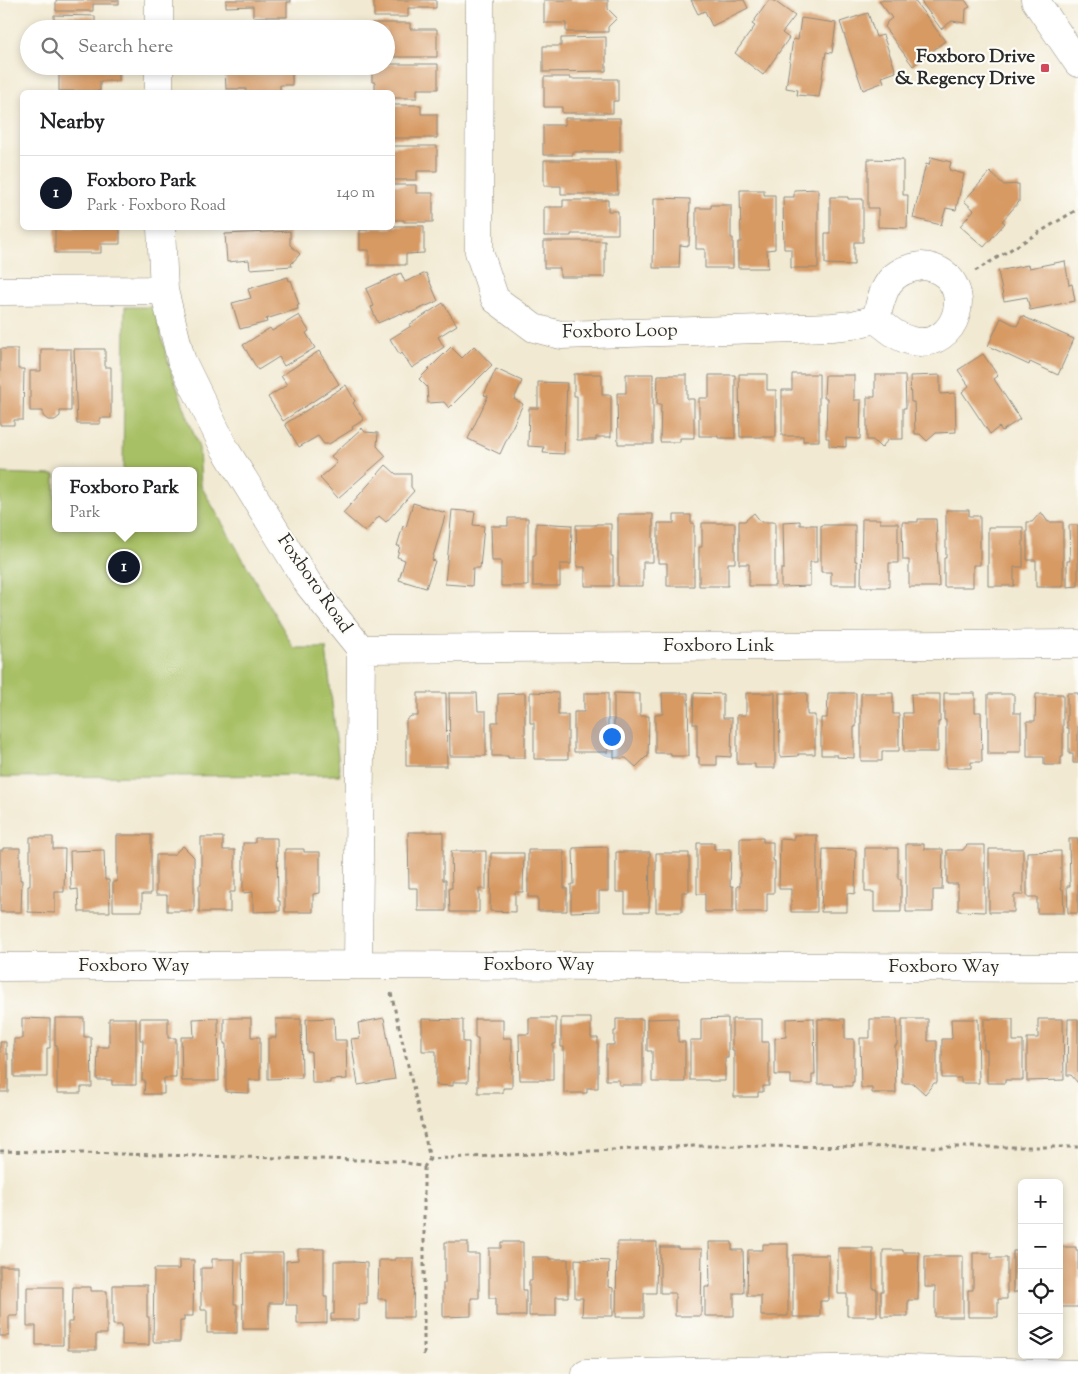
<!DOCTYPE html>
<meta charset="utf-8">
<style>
body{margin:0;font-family:"Sorts Mill Goudy",serif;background:#f2f2f2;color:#202124}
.controls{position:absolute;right:15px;bottom:15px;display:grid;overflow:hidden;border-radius:8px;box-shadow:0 2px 8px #0003}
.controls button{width:45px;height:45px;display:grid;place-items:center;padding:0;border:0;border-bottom:1px solid #e0e0e0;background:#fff;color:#202124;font:25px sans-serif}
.you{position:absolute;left:611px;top:736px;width:18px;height:18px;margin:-12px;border:4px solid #fff;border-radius:50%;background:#1a73e8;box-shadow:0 0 0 8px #1a73e833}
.badge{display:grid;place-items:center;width:32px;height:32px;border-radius:50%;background:#111827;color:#fff;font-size:16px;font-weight:700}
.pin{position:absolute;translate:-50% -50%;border:2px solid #fff;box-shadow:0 1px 5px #0006}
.popup{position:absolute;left:52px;top:467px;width:145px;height:65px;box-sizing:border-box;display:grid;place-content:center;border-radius:8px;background:#fff;filter:drop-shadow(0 1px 4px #0005);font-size:16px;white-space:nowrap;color:#757577}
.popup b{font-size:19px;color:#202124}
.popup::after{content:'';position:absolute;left:50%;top:100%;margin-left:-10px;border:10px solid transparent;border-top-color:#fff}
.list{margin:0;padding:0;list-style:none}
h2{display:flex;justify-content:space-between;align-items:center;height:65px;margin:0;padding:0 20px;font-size:21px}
h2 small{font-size:16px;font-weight:400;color:#757577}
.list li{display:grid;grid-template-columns:32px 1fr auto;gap:15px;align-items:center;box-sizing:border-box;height:75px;padding:0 20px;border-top:1px solid #e0e0e0}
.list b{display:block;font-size:19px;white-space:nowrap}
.list p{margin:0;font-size:16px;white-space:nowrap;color:#757577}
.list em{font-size:16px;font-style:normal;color:#757577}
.icon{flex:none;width:28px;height:28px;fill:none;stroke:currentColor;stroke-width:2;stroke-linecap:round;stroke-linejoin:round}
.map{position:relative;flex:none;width:1078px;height:1374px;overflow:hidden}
.search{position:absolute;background:#fff;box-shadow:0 2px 8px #0003;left:20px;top:20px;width:375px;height:55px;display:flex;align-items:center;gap:12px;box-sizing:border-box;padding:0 18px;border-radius:28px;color:#757577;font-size:19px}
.panel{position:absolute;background:#fff;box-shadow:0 2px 8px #0003;left:20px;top:90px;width:375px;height:140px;border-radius:8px}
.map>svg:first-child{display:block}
.green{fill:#a8c065;stroke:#6a7648}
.building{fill:#d79a63}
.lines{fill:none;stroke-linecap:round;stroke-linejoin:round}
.street-casing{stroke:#8e8a7e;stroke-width:29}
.secondary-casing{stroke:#8e8a7e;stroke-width:29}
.path{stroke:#8e8a7e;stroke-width:3;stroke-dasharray:4 4;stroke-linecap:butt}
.street{stroke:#fff;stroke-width:28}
.secondary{stroke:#fff;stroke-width:28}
.poi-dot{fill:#d1495b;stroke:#fdfcf7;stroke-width:2}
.labels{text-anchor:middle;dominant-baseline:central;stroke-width:4.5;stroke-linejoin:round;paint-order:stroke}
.poi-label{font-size:19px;font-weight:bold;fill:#2b2b2b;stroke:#fdfcf7;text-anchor:end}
.street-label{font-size:19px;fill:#2b2b2b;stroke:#fdfcf7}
</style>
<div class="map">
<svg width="1078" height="1374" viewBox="0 0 1078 1374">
<rect width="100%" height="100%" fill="#fdfcf7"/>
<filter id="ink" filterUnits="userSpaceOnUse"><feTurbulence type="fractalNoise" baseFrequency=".02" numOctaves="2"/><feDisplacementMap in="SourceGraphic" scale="10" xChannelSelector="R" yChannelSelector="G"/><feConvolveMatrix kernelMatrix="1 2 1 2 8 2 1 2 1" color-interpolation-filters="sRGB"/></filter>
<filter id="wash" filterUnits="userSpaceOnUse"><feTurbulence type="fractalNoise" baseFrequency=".0096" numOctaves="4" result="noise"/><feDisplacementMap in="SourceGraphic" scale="20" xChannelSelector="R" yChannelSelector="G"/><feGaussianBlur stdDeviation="1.12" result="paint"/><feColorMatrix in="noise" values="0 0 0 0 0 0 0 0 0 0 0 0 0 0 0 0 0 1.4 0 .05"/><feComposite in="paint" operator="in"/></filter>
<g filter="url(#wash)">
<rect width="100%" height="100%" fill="#f1e9d1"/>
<!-- green -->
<path class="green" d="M125,307H154L169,365L199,448L201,486L294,648H326L340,775L0,777V473L55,475V528H193V471H123Z"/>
<g id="blocks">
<!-- building -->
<path class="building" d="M56,0H119V4H93V11H56Z
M226,0H291V2H287V17H253V6L226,7Z
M374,0H436V8H408V17H374Z
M544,0H608V9L617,18L608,27V32H566V23H544Z
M691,0H744L748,8L712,26L705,11L698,14Z
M769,0H773L795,16L782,33L789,38L763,75L735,53L755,26L752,24Z
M881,0H914L945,41L913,66L885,28L887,22L892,18L879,1Z
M920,0H965L970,7L966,9L965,23L952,21L941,29Z
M868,13L876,37L883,35L896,72L882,77L884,82L863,90L840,22Z
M54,15L95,16V24L119,25V29H54Z
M801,18L836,23L832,53L826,52L819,97L797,95L798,90L786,88L793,39L798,40Z
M287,22V29H248V23Z
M372,23H410V29H437V57H386V29H372Z
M606,37V71L543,72V46H561V38Z
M386,64H438V89H417V98H392V92H375V82H372V66H386Z
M59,66H119V81H100V91H59Z
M225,66H281V69H292V85H280V92H246V89H226Z
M544,77H570V79H618V101H613V113H562V107H544Z
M392,105H421V114H437V138H392Z
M565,118H620V152H573V155H543V125H565Z
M392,146H437V171H417V180H392Z
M931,157L951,162L949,170L964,174L956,210L946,208L941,225L913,218L926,164L929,165Z
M868,159L903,160V195H908L907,228L878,227V208H868Z
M544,160H616L618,194H561V186H544Z
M990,172L1004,185L1019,184V202L1002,221L1005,223L984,247L960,226L974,210L964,201Z
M392,185H416V193H433V222H404V220H392Z
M818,189V268H791V249H784L783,197H794V190Z
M740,190H764V195H775V249L767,250L768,268H738V242H741Z
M830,197H848V199H863V242H854V265L825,264V233H830Z
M654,198L690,199L689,246L680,245L679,268H653Z
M563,200H608V211H618V234H571V236H544V207H563Z
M711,205H731V238H733V268H705V249H696V208H711Z
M392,226H424V253L406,254V265H369V250H360V230H368V228H392Z
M55,228H120V244H101V253H55Z
M290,231V245L300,254L291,264L292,266L250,269L249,260L227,262L225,234Z
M544,241H605V277H560V268H544Z
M1065,261L1069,285L1072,284L1075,301L1030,310L1027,297L1004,301L998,271L1028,265L1029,268Z
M401,273L405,282L426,273L438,301L410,313L409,311L402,314L401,313L378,323L371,307L374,306L366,289Z
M288,277L289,281L291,280L299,305H297L298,309L266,319L267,322L240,329L232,303L251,298L248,289Z
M443,303L457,325L438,337L444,347L412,368L402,353L400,355L390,339L411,326L409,325Z
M299,315L309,331L306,333L315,348L284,366L279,357L258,370L243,345L270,328L272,331Z
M1022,316L1074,339L1058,375L1030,362L1029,365L988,346L1001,318L1017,326Z
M474,346L492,365L449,408L444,402L428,403L427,387L419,379L451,347L462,358Z
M0,349H18V369H24L23,420H14V425H0Z
M41,349H71V411H60V416L55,420H48L43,416V411H30V371H41Z
M74,349H105V367H111V418H100V424H77Z
M319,351L339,384L283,421L268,397L287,385L281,376Z
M983,354L998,376L994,379L1020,419L1002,431L999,427L990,434L962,392L969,386L958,370Z
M496,369L522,381L514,399L523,404L500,454L468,439L488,396L484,395Z
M574,374H602V395H611V437H596V440H577V396H574Z
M626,374H653V444H618L617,393H626Z
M739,374H767V390H776V437H740Z
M792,374H819V441H803V436H782V390H792Z
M658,375H687V399H694V438H680V442H660L661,404H657Z
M709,375H735V438H718V436H699V398H709Z
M825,375H854V400H861L860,439L846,438V447L829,446V438H826L827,398H824Z
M875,375H905L906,408H903V439H889L881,448L873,440H867V397H875Z
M940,375V394L955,393L956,432L936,433L927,441L920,434H915L914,402H911L910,376Z
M538,382L567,383L564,454L543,453L544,447L528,446L529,408H538Z
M346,385L355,401L353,403L364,420L352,427L353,429L329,444H324L318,436L299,447L285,424Z
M362,428L365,432L378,433L377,446L386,456L338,498L320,478L337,463L331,456Z
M386,465L396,474H411V487L414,491L386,522L379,516L365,532L343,513Z
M413,503L446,513L432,560L435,561L426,588L399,580L405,560L397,557L400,546H397L403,526L406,527Z
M452,510L475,512L473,525L484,526L480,568H473L472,586L445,584Z
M946,510H969V516H980V565H973V587H944V558H946Z
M1041,512L1048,522H1063V587H1036V560H1027V522H1032Z
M754,513L761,522H775V586H749V564H739V521H745Z
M618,514H653V562H643V586H618Z
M674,515H691V523H694V586H667V563H658V523H674Z
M508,518H528V586H501V561H492L491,526H508Z
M862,519H880V523H898V563H889V587H861Z
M918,519H936L939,587H909V560H903L902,522H918Z
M800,521V525H817V562H810V586L781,587V569H784L783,522Z
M536,523L572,525L571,564H560V586H533V555H536Z
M702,523H735V563H728V586H699V547H702Z
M596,524H611V556H613V586H585V567H577L576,525H596Z
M821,525H855V561H857V585H831V572H821Z
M1069,525H1078V586L1067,587V561H1070Z
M988,527H1023V567H1014V586H988Z
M530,692L558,693V715H568V759H534V723H530Z
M418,693H446L447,766H406V720L411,716H418Z
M449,693H477L478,711H486V756H450Z
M525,693V758H508V756H492V722H498V694Z
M584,693H608V752H574V712H584Z
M614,693L640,694V716H649L648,757H646L636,767L626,758H614Z
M662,693H688L689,756H671V753H655V714H663Z
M694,693L723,694V718H732L731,757L717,756V765H699V757H697V724H693Z
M746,693H775V768H755V764H737V715H746Z
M779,693H807V715H815V754H798V756L780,757Z
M828,693H856V727H854V758L837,757V755H821V718H827Z
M861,693H893V714H899V751H882V761H861Z
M944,693H975V712H981L982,762H971V768H946V720H944Z
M1067,693H1078V763H1073V754H1069V728H1067Z
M911,694H940V722H938V752H904L903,713H912Z
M988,694H1014V713H1021V752H1007V754H988Z
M1036,694H1063V757H1061V765H1044V757H1027V721H1035Z
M408,832H443V880H446V911H418V888H409Z
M117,835H151V894H142V911H113V882H117Z
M794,835H817V912H791V889H779L780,839L794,840Z
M30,837H53V849H65L64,892H55V913L28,912V886H30Z
M201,837H223V850H235V892H230V912H199V885H201Z
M255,838H277L278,901H280V911L253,912V892L243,893V843H255Z
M740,838H763V842H773V861H775V878H774V893H767V912H737V886H740Z
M1069,839H1078V913H1068L1067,886H1070Z
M697,843H714V849H731L730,886H733V912H705V894H697Z
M906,844H924V849H943L942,890H933V912H906Z
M967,845H985V912L958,911V884H947V850H963Z
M183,846L194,857V911H167V895H156V855H173Z
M608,847V891H599V911L571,912V884H574L573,848Z
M3,848H20V880H22L21,912H0V850H3Z
M865,848H898V879H901V912H874V892H865Z
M285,849H304V852H320V893L313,894V912H285Z
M823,849L856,850L855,894L847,893V912H821Z
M989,849H1023V895H1014V912H989Z
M104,850L105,880H109L110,912H79L78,889L71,890L70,851Z
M528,850H564V888H567V911H538V897H528Z
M451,851H486V889H479V912H450L449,888H452Z
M1061,851V889H1063L1064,913H1037V897H1027V852Z
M616,852H650L649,912H625V892H616Z
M491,853H524L523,892H515V912L490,911Z
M656,853H689V892H682V912H656Z
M22,1018L50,1019V1048H47V1077H14V1039H22Z
M55,1018H84V1037H91L92,1087H81V1093H57V1045H55Z
M109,1018H136V1085H112V1080H97L98,1047H109Z
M140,1018H168V1038H176V1078H164V1094H144L145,1080H142L143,1040H140Z
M218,1018L219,1081H182L181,1037H194L193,1019Z
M224,1018H251V1037H260V1080H249V1093L226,1092V1044H224Z
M334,1018L335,1040H346L347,1079L330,1080V1083H312L311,1052H307L306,1019Z
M384,1018L395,1079L358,1085L351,1039L360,1038L358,1023Z
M529,1018H556V1044H553V1080H520L519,1034H529Z
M561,1018H591V1038H598V1088H587V1093H564V1047H561Z
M678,1018V1042H685V1082H652V1051H647V1019Z
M728,1018V1058H725V1081H709V1080H690V1040H701V1019Z
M814,1018L815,1075H812V1084H791V1075H775V1038L786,1037V1019Z
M276,1019H301L302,1078L268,1079V1038H276Z
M422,1019L463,1020V1042H469L468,1082H453V1086L436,1085V1051H422Z
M475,1019H503V1038H512V1088H503V1093H478V1038H475Z
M616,1019H643V1085H619V1080H606V1045H614V1031H616Z
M732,1019H762V1042H769V1086H763V1092H758V1097H734V1050H732Z
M818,1019H845V1039H854V1082H852V1086H834V1084H818Z
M870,1019H897V1045H895L896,1093H872V1088H861L860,1038H870Z
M902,1019H928V1041H937V1083H934L925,1094L913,1083H902Z
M951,1019H978L979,1083H961V1078H942V1039H952Z
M984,1019H1013V1041H1023V1080H1005V1083H987V1050H984Z
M1038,1019H1063L1064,1080L1027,1081V1038H1038Z
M1068,1019H1078V1083L1071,1075H1067Z
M0,1042H6V1054H8V1092H0Z
M445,1242H468V1254H479V1298H471V1316L443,1317V1283H445Z
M501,1242H523V1290H526V1316H496V1298H489V1248H501Z
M617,1242H657L656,1293H644V1317H616Z
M709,1242H732V1250H743L744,1293H734V1316H705V1287H710Z
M763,1244H788V1316H761V1296H747L748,1250H763Z
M660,1247H678V1249H702L701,1316H675V1293H660Z
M1060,1247H1076V1250H1078V1307H1059Z
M838,1248H873V1289H877V1316H847V1294H838Z
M298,1249H324V1297H327V1323L297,1324V1305H286V1261L298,1260Z
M883,1250H903V1252H919L918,1300H908V1316H881V1291H883Z
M1013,1251H1022V1292H1013Z
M242,1253H283V1303H269V1329H243Z
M973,1253H991V1258H1007V1299H998V1317H968V1290H973Z
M793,1255H829V1301H820V1317H793Z
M925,1256H963V1317H935V1287H925Z
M532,1257H549V1259H568V1297H556V1316H529V1281H532Z
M395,1258H414L413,1317H386V1299H378L379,1260H395Z
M212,1259H235L234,1304H237V1333H207V1310H201V1268H212Z
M575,1259L609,1261L608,1287L613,1288V1316H582L583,1298H575Z
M179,1260H194L193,1316H184V1321H180V1342H153L154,1269H179Z
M334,1261H354V1262L367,1263V1304H359V1320H331V1314H334Z
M0,1266H18V1316H9V1336H0Z
M113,1285H147V1317H149V1345H122V1325H113Z
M27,1287H63V1345H36V1326H27Z
M73,1287H91V1291H107V1334H96V1350H68V1322H72Z"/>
</g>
</g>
<g filter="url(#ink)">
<use href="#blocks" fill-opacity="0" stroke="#8e8a7e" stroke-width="1"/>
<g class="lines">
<defs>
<path id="street" d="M480,0L479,252L495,299L534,328L561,335L832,327L852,325L876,319
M159,29V0
M159,92V66
M161,228L164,290L181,359L225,449L309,585L361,649L358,965
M922,266C926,266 930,267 933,268C977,283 958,351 912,341C898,338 887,328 876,319C883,289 888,270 922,266Z
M0,291L164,290
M361,649L1078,644
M0,967L358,965L1078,968
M586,1374L877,1368L1076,1374"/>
<path id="secondary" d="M1035,0L1078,63"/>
</defs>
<!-- street casing -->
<use href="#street" class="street-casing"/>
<!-- secondary casing -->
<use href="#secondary" class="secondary-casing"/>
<!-- path -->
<path class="path" d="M975,271L1078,209
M391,993L430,1159
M0,1151L399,1161L424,1167L430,1159L694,1146L952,1147H1078
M424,1167V1356"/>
<!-- street -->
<use href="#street" class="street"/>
<!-- secondary -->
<use href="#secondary" class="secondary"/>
</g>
</g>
<!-- markers -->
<rect class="poi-dot" x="1040" y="63" width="10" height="10" rx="2.5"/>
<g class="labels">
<!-- poi labels -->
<g class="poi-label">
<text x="1035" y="57">Foxboro Drive<tspan x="1035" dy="22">&amp; Regency Drive</tspan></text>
</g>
<!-- street labels -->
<g class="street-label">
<text transform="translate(620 332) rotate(-1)">Foxboro Loop</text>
<text transform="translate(314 584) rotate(55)">Foxboro Road</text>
<text x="719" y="646">Foxboro Link</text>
<text x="539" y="965">Foxboro Way</text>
<text x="134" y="966">Foxboro Way</text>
<text x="944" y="967">Foxboro Way</text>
</g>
</g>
</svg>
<div class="controls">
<button>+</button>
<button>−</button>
<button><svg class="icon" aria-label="locate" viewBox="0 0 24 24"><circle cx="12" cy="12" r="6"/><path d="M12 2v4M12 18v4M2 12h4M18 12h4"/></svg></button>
<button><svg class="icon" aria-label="layers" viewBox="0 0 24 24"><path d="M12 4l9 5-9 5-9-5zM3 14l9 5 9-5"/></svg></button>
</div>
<div class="you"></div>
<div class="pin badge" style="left:124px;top:567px">1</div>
<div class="popup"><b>Foxboro Park</b>Park</div>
<div class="search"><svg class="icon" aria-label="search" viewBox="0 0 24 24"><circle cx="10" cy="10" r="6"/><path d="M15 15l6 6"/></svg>Search here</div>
<section class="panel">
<h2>Nearby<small></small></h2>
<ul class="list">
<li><span class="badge">1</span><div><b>Foxboro Park</b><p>Park · Foxboro Road</p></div><em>140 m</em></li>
</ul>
</section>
</div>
